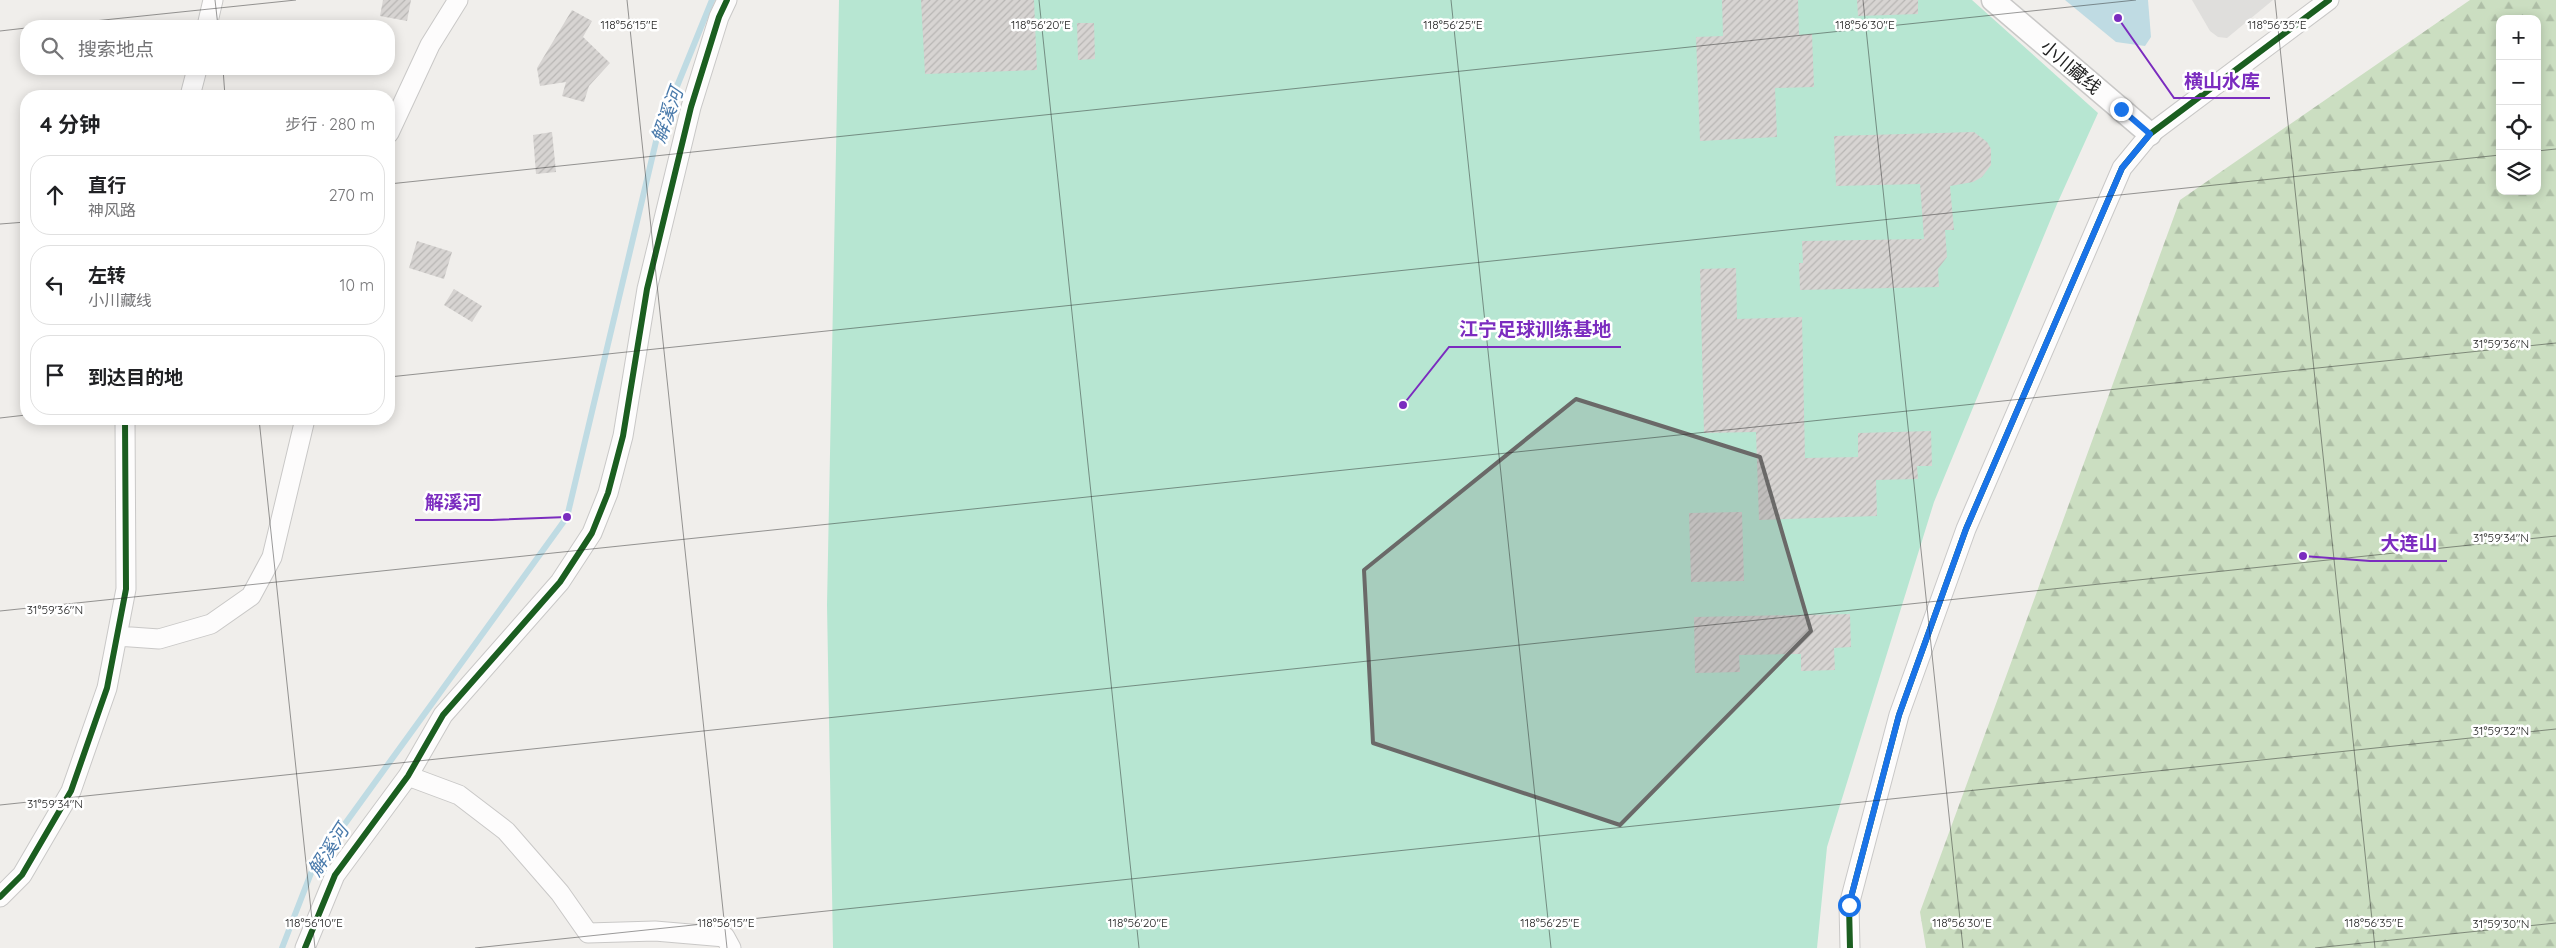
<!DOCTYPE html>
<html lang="zh">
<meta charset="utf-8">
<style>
body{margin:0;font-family:Quicksand,"Noto Sans SC",sans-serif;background:#f6f6f6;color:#202124}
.controls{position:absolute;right:15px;top:15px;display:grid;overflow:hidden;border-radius:10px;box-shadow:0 2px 12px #0003}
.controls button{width:45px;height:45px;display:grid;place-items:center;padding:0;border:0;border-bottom:1px solid #e0e0e0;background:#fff;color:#202124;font:25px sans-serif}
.stop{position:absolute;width:15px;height:15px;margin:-11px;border:4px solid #1a73e8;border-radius:50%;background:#fff}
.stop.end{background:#1a73e8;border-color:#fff;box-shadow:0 1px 5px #0008}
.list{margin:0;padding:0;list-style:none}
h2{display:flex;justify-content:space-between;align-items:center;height:65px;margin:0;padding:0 20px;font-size:21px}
h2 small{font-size:16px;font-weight:400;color:#757577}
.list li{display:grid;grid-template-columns:32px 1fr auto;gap:15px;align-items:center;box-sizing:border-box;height:80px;margin:0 10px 10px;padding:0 10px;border:1px solid #e0e0e0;border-radius:20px}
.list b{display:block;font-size:19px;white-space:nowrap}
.list p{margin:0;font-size:16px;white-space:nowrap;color:#757577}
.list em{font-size:16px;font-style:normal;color:#757577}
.icon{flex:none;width:28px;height:28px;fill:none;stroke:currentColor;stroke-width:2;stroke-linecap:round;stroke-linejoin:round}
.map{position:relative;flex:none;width:2556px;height:948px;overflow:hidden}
.search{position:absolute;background:#fff;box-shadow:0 2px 12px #0003;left:20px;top:20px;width:375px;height:55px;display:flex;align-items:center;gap:12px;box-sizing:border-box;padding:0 18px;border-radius:20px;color:#757577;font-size:19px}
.panel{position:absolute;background:#fff;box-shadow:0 2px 12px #0003;left:20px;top:90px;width:375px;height:335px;border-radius:20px}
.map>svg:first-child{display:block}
.residential{fill:#dfdedc}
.forest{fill:url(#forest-firs);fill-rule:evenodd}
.pitch{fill:#b7e6d2}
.water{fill:#bfdbe3}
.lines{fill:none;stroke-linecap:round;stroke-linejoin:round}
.stream{stroke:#bfdbe3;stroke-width:6}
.building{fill:url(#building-hatch)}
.minor-casing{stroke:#c9c8c7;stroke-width:21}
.tertiary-casing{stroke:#c9c8c7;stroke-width:25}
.minor{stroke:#fdfcfc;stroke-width:19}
.tertiary{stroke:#fdfcfc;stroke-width:22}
.cycleway-casing{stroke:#fff;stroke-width:9}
.cycleway{stroke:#1b5e20;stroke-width:6}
.route{stroke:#1a73e8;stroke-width:6}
.marked{fill:#6a6968;fill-opacity:0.2;stroke:#6a6968;stroke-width:4;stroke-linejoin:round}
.ticks{fill:none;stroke:#222;stroke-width:1;stroke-opacity:0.45}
.labels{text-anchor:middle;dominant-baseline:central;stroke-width:5;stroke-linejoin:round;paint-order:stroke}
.street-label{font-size:18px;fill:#222;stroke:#fff}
.water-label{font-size:19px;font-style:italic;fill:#4a7aab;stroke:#fff}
.ticks-label{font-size:12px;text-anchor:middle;fill:#222;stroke:#fff;stroke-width:5;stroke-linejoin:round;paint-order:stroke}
.leader{fill:none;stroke:#7b2cbf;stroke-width:2}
.callout-dot{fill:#7b2cbf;stroke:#fff;stroke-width:2}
.callout-label{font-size:19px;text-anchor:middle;font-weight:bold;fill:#7b2cbf;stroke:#fff;stroke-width:5;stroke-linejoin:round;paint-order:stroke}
</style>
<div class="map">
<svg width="2556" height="948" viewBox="0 0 2556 948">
<defs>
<pattern id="forest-firs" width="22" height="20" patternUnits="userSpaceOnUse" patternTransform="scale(1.25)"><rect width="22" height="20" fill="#cbdec1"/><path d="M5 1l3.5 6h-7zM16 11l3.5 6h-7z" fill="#aebea6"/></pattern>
<pattern id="building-hatch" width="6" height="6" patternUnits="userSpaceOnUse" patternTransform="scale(1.25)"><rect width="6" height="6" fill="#d7d4d2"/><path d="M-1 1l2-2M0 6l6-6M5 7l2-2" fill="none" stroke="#b8b6b4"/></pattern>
</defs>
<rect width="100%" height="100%" fill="#f0eeeb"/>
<!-- residential -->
<path class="residential" d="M2192,0H2273L2227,38L2218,37L2210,31Z"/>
<!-- forest -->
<path class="forest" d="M2470,0H2556V948H1926L1920,912L2180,200ZM2500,19H2537V191H2500Z"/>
<!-- pitch -->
<path class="pitch" d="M839,0H1972L2098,113L2057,204L1934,502L1827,847L1817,948H833L827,605Z"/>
<!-- water -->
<path class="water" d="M2065,0H2148L2151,37L2145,46L2116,42Z"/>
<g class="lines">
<!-- stream -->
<path class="stream" d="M282,948L313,868L567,517L658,133L712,0"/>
</g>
<!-- building -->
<path class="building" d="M383,0H411L407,21L380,16Z
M921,0H1034L1037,70L925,74Z
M1722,0H1798L1799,35L1812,34L1814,87L1775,88L1777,137L1700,141L1696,37L1723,36Z
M1857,0H1918V14L1858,16Z
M572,10L592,21L583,37L610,63L589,86L584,102L562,96L566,82L540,86L537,68Z
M1077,23H1094L1095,59L1078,60Z
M552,132L556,172L536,174L533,135Z
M1974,132L1987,142L1991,149V165L1982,177L1973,182L1950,186L1954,230H1945L1947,257L1938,269L1939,287L1800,290L1799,263H1803L1802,241L1924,239L1920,184L1836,186L1834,136Z
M417,241L452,252L444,279L409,268Z
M1736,268L1737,319L1802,317L1805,458L1858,457V433L1931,431L1932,466H1917L1918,479L1876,480L1877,516L1759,520L1756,432L1704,433L1700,269Z
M454,289L482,306L472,322L444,305Z
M1742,512L1744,581L1691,582L1689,513Z
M1850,614L1851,647L1834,648L1835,670L1801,671V654L1739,655L1740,672L1695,673L1694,617Z"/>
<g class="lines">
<defs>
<path id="minor" d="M207,26L213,0
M190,96L197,69
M389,133L430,45L458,0
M117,636L159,639L211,624L251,596L272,557L305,419
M408,776L459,795L506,831L560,893L588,933L655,931L725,937L731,948
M0,897L22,875L71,791L107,688L126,589L125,419
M305,948L335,875L408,776L443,715L560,582L592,533L608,493L623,436L647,289L691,107L719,17L727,0
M1850,948L1849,905L1899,715L1966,529L2122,168L2150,134L2329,0"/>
<path id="tertiary" d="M1993,0L2150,134"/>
</defs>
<!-- minor casing -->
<use href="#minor" class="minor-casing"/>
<!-- tertiary casing -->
<use href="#tertiary" class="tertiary-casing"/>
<!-- minor -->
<use href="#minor" class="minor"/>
<!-- tertiary -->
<use href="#tertiary" class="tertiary"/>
<defs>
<path id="cycleway" d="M0,897L22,875L71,791L107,688L126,589L125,419
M305,948L335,875L408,776L443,715L560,582L592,533L608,493L623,436L647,289L691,107L719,17L727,0
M1850,948L1849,905L1899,715L1966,529L2122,168L2150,134L2329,0"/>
</defs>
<!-- cycleway casing -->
<use href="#cycleway" class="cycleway-casing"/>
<!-- cycleway -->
<use href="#cycleway" class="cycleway"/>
</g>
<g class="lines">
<!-- route -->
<path class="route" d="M1849,905L1899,715L1966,529L2122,168L2150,134L2121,109"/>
</g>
<!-- marked area -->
<path class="marked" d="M1576,399L1760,457L1811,631L1620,825L1373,743L1364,570Z"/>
<!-- ticks -->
<path class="ticks" d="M215,0L218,26M627,0L727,948M1039,0L1139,948M1451,0L1551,948M1863,0L1963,948M2275,0L2375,948M46,26L296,0M0,31L26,28M223,69L225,96M2537,151L2556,149M389,184L2136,0M0,224L26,222M389,377L2500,155M0,418L26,415M259,419L315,948M0,611L2556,343M0,805L2556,536M475,948L2556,729M2315,948L2556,923"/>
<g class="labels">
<!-- street labels -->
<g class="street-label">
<text transform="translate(2071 67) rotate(40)">小川藏线</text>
</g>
<!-- water labels -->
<g class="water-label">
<text transform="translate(667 115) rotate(-70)">解溪河</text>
<text transform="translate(328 850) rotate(-57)">解溪河</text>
</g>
</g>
<g class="ticks-label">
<text x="629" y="29">118°56'15"E</text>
<text x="1041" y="29">118°56'20"E</text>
<text x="1453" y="29">118°56'25"E</text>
<text x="1865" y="29">118°56'30"E</text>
<text x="2277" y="29">118°56'35"E</text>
<text x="2501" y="348">31°59'36"N</text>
<text x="2501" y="542">31°59'34"N</text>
<text x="55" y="614">31°59'36"N</text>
<text x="2501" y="735">31°59'32"N</text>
<text x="55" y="808">31°59'34"N</text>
<text x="314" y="927">118°56'10"E</text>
<text x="726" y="927">118°56'15"E</text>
<text x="1138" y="927">118°56'20"E</text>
<text x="1550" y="927">118°56'25"E</text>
<text x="1962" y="927">118°56'30"E</text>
<text x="2374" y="927">118°56'35"E</text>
<text x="2501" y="928">31°59'30"N</text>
</g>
<!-- callouts -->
<path class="leader" d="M2118 18L2174 98H2270M1403 405L1449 347H1621M567 517L492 520H415M2303 556L2370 561H2447"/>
<g class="callout-dot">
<circle cx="2118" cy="18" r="5"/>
<circle cx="1403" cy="405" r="5"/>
<circle cx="567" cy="517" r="5"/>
<circle cx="2303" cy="556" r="5"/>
</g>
<g class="callout-label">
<text x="2222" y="88">横山水库</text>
<text x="1535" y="336">江宁足球训练基地</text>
<text x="453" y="509">解溪河</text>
<text x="2409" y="550">大连山</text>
</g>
</svg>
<div class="controls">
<button>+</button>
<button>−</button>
<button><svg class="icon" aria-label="locate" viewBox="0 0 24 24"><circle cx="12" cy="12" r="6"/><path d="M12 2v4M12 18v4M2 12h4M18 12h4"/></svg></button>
<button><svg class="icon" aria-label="layers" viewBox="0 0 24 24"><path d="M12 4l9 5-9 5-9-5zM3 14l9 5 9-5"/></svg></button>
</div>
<div class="stop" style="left:1849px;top:905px"></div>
<div class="stop end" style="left:2121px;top:109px"></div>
<div class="search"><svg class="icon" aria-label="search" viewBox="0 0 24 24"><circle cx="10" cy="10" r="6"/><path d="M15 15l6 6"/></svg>搜索地点</div>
<section class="panel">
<h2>4 分钟<small>步行 · 280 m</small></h2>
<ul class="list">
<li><svg class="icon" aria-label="ahead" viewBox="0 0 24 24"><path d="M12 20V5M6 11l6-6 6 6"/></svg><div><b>直行</b><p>神风路</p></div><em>270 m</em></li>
<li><svg class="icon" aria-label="left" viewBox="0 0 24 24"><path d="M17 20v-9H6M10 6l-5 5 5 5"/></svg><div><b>左转</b><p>小川藏线</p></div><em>10 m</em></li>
<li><svg class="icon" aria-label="arrive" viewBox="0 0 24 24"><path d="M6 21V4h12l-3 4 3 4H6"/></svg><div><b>到达目的地</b></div></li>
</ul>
</section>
</div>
